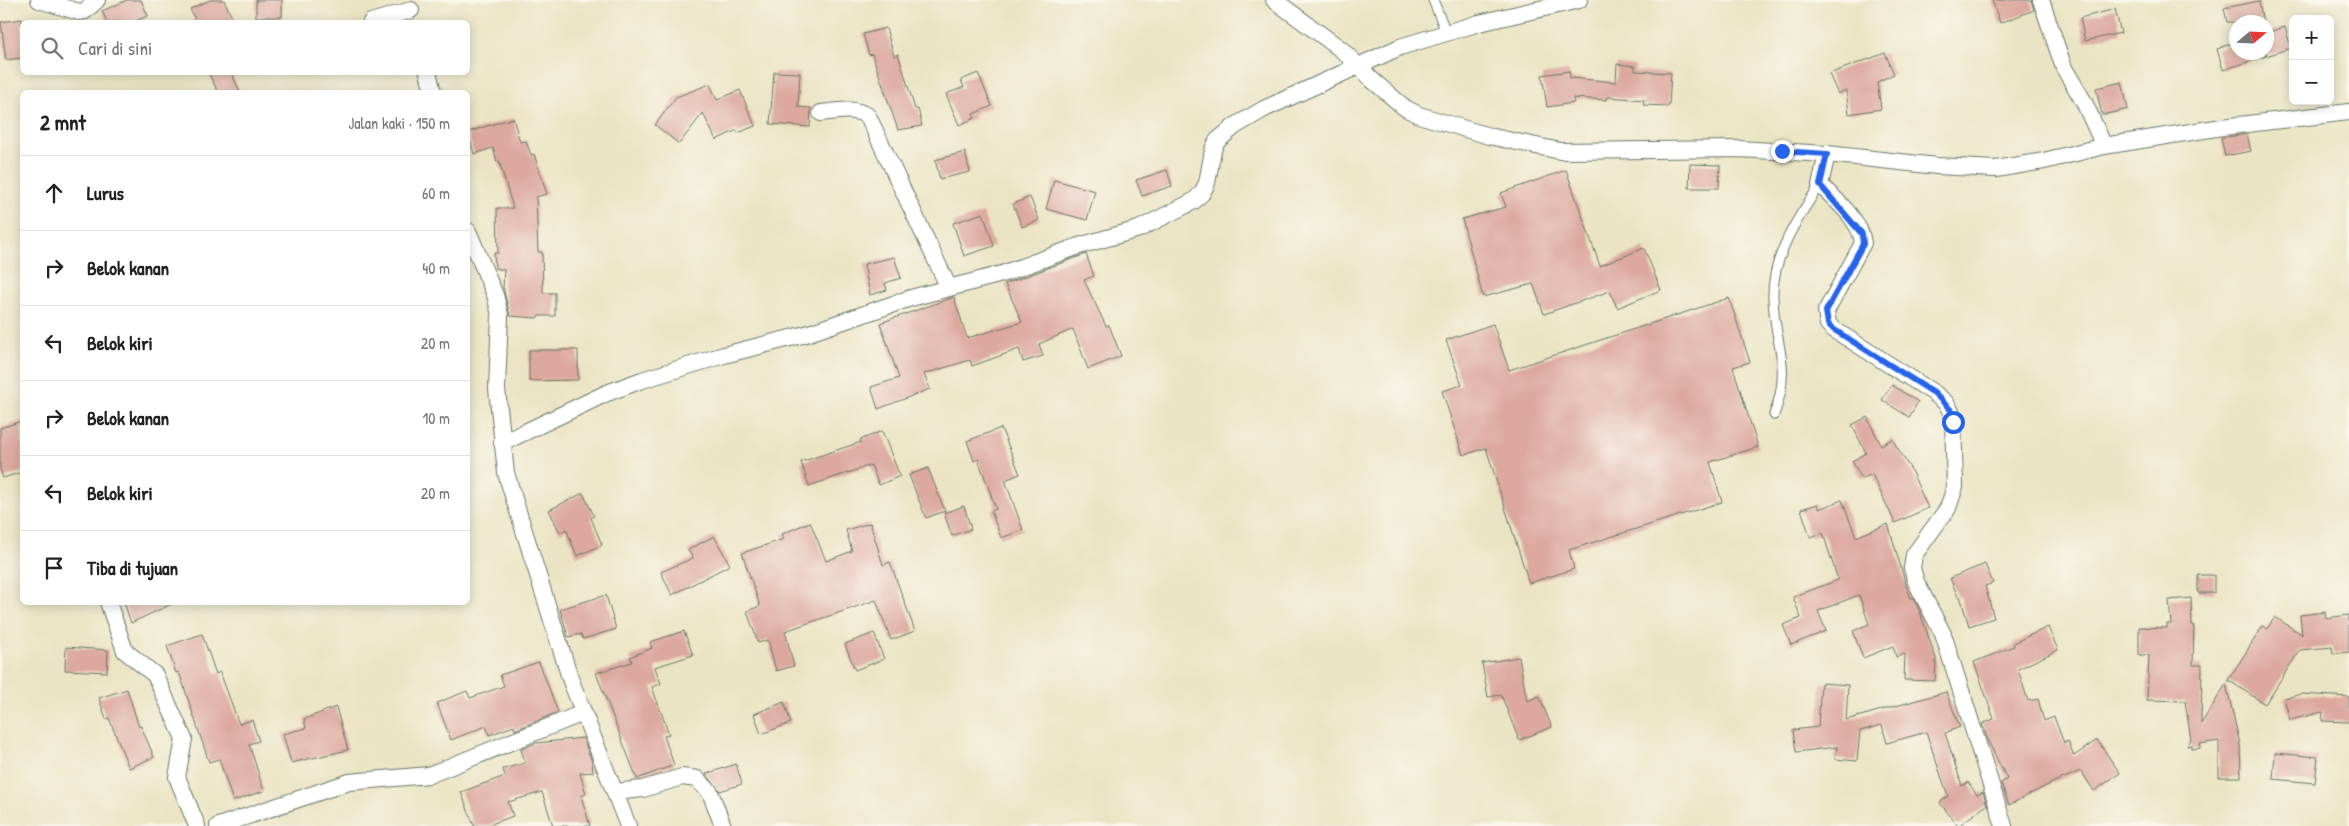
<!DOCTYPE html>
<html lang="id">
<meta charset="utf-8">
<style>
body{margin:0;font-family:"Patrick Hand",sans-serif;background:#f6f6f6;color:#222}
.controls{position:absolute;right:15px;top:15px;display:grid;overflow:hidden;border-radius:8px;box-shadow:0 2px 12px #0003}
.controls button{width:45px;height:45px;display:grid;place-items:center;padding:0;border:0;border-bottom:1px solid #e0e0e0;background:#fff;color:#222;font:25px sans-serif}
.compass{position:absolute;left:2229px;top:15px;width:45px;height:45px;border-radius:50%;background:#fff;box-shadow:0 2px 12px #0003;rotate:71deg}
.stop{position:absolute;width:15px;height:15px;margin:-11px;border:4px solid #2563eb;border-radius:50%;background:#fff}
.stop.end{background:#2563eb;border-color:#fff;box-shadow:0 1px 5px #0008}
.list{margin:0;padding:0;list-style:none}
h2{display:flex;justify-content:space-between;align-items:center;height:65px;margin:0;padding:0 20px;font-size:21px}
h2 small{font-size:16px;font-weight:400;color:#767676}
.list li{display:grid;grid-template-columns:32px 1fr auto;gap:15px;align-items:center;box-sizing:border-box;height:75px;padding:0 20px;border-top:1px solid #e0e0e0}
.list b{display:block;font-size:19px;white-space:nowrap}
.list em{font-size:16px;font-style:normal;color:#767676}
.icon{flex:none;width:28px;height:28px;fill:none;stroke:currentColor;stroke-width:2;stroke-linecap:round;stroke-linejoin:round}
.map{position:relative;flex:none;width:2349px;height:826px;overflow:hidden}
.search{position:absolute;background:#fff;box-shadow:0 2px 12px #0003;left:20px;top:20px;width:450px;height:55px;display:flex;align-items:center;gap:12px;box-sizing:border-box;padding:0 18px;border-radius:8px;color:#767676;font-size:19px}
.panel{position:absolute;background:#fff;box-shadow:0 2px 12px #0003;left:20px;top:90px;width:450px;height:515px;border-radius:8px}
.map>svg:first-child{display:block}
.building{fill:#dda99f}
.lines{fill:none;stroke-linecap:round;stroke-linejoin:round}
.lane-casing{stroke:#676;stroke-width:11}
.street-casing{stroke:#676;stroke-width:18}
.lane{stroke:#fff;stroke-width:9}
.street{stroke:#fff;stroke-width:16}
.route{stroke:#2563eb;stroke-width:6}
</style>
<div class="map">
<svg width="2349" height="826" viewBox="0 0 2349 826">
<rect width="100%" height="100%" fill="#fbf7ec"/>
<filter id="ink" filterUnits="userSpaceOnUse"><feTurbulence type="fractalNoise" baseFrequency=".02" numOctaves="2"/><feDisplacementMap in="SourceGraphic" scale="10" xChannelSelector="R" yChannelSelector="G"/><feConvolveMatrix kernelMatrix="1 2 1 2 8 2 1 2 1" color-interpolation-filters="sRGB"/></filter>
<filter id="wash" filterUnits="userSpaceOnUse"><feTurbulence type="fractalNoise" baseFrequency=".0096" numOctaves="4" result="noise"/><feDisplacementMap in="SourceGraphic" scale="20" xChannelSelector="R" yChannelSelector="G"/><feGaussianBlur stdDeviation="1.12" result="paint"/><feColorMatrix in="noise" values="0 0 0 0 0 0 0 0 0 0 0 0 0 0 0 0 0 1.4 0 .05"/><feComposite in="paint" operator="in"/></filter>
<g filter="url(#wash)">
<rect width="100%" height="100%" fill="#ebe4c4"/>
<g id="blocks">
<!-- building -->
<path class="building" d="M127,0H141L148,16L133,22H107L102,11Z
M210,0H224L234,22H196L190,9Z
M256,0H282V17H256Z
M1992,0H2031L2034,10L2000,23Z
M2259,1L2263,22H2227L2224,8Z
M2115,9L2121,33L2085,41L2080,18Z
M22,19V58L6,60L1,22Z
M2285,27L2291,48L2223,70L2217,49L2236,42V52H2266V56V33Z
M886,28L894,56L898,54L915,109H918L922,126L898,130L872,54L869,55L863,34Z
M1885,53L1894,74L1877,82L1881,109L1849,114L1846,90L1838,94L1829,74Z
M1617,64L1635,66V71L1671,73L1669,106L1643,105L1644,100L1608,97L1607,100L1573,98L1574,103L1547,107L1542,75L1569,71L1570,78L1616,82Z
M208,72H231L240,92H218Z
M774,72L800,73L798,107L811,108L810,127L770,124Z
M978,73L992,106L973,114L975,118L959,125L946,94L964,87L961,80Z
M2122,82L2128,109L2102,115L2096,88Z
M710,84L717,100L740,90L755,126L738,133L737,130L716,140L703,113L679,144L655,125L676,97Z
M513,118L520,142L526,141L531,155L534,154L547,194L536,197L538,252H542L543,293H555V316H538L537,318L510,316L503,287L504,270L495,268L494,253H498L497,208H513L499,161L497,162L493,148L474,154L468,132Z
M2247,134L2251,151L2225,156L2221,138Z
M965,152L970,172L940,179L935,160Z
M1690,164L1720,165L1719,188H1689Z
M1167,170L1172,186L1142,196L1136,180Z
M1566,170L1600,266L1644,248L1661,290L1617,308L1610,291L1544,314L1533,284L1483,297L1462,219L1506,207L1501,193Z
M1054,180L1095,191L1087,220L1046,209Z
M1030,197L1039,220L1022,227L1013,204Z
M983,213L994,246L964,256L953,223Z
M1086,254L1094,276L1084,280L1106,326L1109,325L1121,356L1088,369L1073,329L1039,344L1043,356L1023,362L1019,349L972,366L970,360L924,374L930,389L878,409L871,387L899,378L880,323L954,297L967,338L1022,322L1005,284Z
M894,257L901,278L885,283L887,290L870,295L864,264Z
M1729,298L1750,362L1733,367L1758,447L1710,462L1722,502L1569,550L1574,569L1529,583L1486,448L1463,455L1442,391L1462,385L1446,340L1493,324L1509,370Z
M529,350H578V380L529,381Z
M1892,385L1918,402L1909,417L1882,400Z
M1867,417L1881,445L1892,439L1910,468L1928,508L1895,523L1872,474L1862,479L1852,461L1866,453L1852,425Z
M22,421V472L3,478L0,469V428Z
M1001,428L1020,474L1005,480L1023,530L1001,538L991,511L996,509L978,459L974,461L967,441Z
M882,431L900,476L879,485L871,465L809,486L801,462L861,442L860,440Z
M928,468L945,511L926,518L909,475Z
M583,493L594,516L591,518L602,545L577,556L566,529L560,533L549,510Z
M1842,500L1856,537L1888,524L1906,585L1911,598H1913L1920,612L1936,659L1935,681L1904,680L1905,654L1896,657L1893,646L1863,658L1853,631L1869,624L1859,595L1818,611L1826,631L1791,645L1783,625L1801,618L1793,597L1838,580L1823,533L1810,537L1801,509L1818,504L1819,509Z
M964,506L971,529L952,536L944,513Z
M810,522L826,561L852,551L846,530L870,523L883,565L890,562L915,631L891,640L876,600L785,631L794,666L776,671L768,640L758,643L747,611L760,606L742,553L784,539L782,534Z
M714,536L730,565L672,595L661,572L693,558L688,550Z
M1985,564L1993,583L1985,586L1994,618L1969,626L1960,596L1958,597L1950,578Z
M2198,575H2214V593H2198Z
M606,595L616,629L583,639L581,634L568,637L560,609Z
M2191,598L2192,625H2194L2193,665H2202L2201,724L2226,684L2240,744L2241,777H2219V741L2200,744V748L2192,749V745L2187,746L2191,740L2185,701L2147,700L2149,655H2139V627L2167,628V624H2171L2169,600Z
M124,602H176L131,623Z
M2325,612L2326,618L2349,615V652L2333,654L2332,647L2300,650L2265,704L2228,680L2263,626L2267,629L2275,617L2302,635L2300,615Z
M2048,627L2058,650L2018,669L2028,701L2038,699L2044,721L2054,717L2064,743L2068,741L2074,756L2097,740L2120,773L2094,791L2081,771L2054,782L2009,805L2001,783L2007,779L1988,741L1982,724L1994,719L1974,662L2014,646L2013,643Z
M684,631L693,655L655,667L661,684L652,687L669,734L664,736L674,765L637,779L596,673L632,662L630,657L652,648L650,642Z
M874,633L884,659L855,670L845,644Z
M202,634L216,674L220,672L239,724L252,720L259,741L249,744L264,791L233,801L219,759L209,762L179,672L176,673L167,646Z
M66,647L108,650L107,672L65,670Z
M1519,657L1527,701L1539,696L1552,727L1519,740L1501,695L1488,697L1482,663Z
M539,662L558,712L515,730L514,726L489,735L486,726L451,740L437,703L467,691L470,698L504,686L500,675Z
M1821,683L1848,685L1846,720L1946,692L1960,727L1945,733L1962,786L1968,782L1977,795L1983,792L1987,805L1958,826L1940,803L1948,796L1926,732L1887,743L1882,725L1860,731L1857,761L1835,759L1837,747L1796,752L1793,730L1818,727Z
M127,689L139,727L141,726L154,757L129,768L109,718L106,719L99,698Z
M2302,694L2349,697V722L2322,721L2323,712L2290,720L2284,698Z
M784,702L791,723L761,734L754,714Z
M336,707L348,750L291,763L283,734L306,728L304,719Z
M583,738L592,762L593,772L580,773L586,794L581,796L590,826H553L542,792L508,802L513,816L486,826H474L461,792L505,776L503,769L525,763L521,749L536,743Z
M2275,753L2318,757L2315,783L2273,779Z
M736,764L742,784L720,791L706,774Z"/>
</g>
</g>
<g filter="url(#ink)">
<use href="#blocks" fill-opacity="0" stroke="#676" stroke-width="1"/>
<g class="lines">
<defs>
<path id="lane" d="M1433,0L1446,32
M1774,415C1793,364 1774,345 1773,297C1772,256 1798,217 1820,185"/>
<path id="street" d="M39,0L79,12L85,11L97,0
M1274,0L1342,50L1371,79L1405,108L1419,115L1489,136L1560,151L1739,149L1827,154L1937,166L1996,169L2044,161L2104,146L2222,127L2349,112
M2041,0L2064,68L2084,102L2104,146
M371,22L411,10
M428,72L433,92
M821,113C838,111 854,107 868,116L949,288
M1827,154L1820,185C1836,200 1861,221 1863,243L1826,311L1828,324L1833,329L1934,393L1946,403L1953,415L1955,487L1948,508L1914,555L1912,568L1916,582L1943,634L2004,826
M468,231L495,295L500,315L497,389L506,473L571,681L628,826
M502,443L607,393L642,380L724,355L806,334L911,298L1002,274L1079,246L1139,229L1194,201L1202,193L1207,183L1213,150L1217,141L1235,126L1264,109L1400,47L1479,23L1579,0
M108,602L125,651L155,675L184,739L177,777L197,826
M615,792L643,789L682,777L697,779L710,792L723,826
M218,826L349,782L429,775L583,713"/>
</defs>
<!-- lane casing -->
<use href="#lane" class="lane-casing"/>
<!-- street casing -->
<use href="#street" class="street-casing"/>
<!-- lane -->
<use href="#lane" class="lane"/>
<!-- street -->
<use href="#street" class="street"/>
</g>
</g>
<g class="lines" filter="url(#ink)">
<!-- route -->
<path class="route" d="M1782,151L1827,154L1820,185L1862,234L1863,244L1826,311L1828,324L1833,329L1934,393L1951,410L1953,422"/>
</g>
</svg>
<div class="controls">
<button>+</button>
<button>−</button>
</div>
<svg class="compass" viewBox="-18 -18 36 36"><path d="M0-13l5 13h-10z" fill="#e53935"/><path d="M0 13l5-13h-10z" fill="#767676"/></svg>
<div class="stop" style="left:1953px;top:422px"></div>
<div class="stop end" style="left:1782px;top:151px"></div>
<div class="search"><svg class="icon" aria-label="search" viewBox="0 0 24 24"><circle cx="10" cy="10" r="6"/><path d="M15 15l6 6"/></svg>Cari di sini</div>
<section class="panel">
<h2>2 mnt<small>Jalan kaki · 150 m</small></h2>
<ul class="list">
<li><svg class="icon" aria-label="ahead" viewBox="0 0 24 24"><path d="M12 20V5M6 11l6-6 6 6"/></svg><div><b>Lurus</b></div><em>60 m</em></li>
<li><svg class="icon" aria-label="right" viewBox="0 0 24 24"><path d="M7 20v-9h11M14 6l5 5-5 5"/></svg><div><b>Belok kanan</b></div><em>40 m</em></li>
<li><svg class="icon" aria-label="left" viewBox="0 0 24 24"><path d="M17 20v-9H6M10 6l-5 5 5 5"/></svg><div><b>Belok kiri</b></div><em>20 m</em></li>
<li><svg class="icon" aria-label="right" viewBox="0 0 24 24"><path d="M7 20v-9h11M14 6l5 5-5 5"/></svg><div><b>Belok kanan</b></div><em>10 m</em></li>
<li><svg class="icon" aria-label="left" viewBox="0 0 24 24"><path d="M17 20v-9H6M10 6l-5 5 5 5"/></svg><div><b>Belok kiri</b></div><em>20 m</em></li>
<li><svg class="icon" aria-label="arrive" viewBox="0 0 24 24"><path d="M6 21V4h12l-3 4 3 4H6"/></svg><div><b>Tiba di tujuan</b></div></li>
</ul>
</section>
</div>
